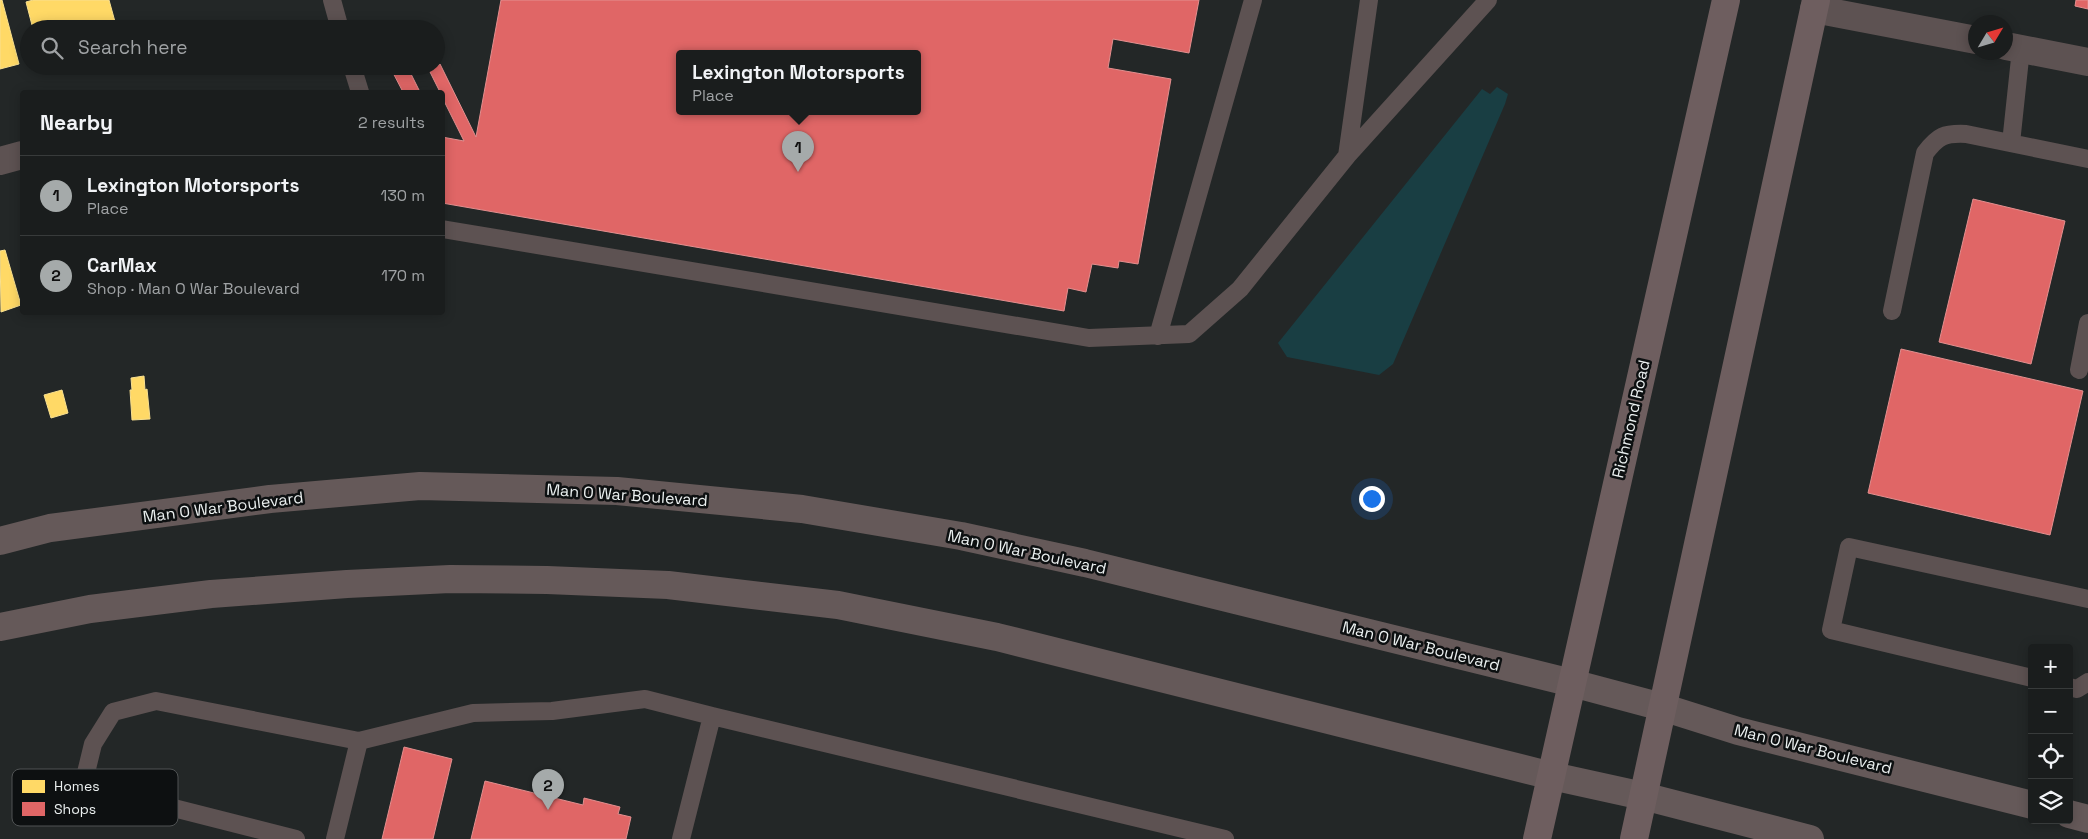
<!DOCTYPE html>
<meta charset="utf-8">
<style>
body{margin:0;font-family:"Space Grotesk",sans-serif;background:#272a2a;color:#f1f3f6}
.controls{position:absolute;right:15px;bottom:15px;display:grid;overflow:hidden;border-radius:5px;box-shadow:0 2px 12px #0003}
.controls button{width:45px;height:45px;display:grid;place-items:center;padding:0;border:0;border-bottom:1px solid #383b3b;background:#1a1d1d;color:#f1f3f6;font:25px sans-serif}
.compass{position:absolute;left:1968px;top:15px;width:45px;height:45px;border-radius:50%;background:#1a1d1d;box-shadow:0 2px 12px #0003;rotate:52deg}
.you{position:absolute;left:1371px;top:498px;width:18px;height:18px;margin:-12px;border:4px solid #fff;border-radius:50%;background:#1a73e8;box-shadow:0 0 0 8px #1a73e833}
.badge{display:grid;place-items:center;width:32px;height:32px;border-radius:50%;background:#a5aaaa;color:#111;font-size:16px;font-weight:700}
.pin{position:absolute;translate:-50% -41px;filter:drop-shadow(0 1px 2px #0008)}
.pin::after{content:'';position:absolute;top:26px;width:18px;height:15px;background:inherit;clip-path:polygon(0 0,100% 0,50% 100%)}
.popup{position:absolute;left:676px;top:50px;width:245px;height:65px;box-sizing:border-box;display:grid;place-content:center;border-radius:5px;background:#1a1d1d;filter:drop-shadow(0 1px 4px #0005);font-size:16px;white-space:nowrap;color:#9fa2a4}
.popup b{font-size:19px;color:#f1f3f6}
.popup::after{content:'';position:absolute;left:50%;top:100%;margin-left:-10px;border:10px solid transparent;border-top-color:#1a1d1d}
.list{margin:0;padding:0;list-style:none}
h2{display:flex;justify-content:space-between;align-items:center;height:65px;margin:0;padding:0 20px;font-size:21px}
h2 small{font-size:16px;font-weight:400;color:#9fa2a4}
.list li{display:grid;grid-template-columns:32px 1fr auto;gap:15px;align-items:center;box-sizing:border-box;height:80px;padding:0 20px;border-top:1px solid #383b3b}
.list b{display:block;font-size:19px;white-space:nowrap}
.list p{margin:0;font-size:16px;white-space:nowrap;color:#9fa2a4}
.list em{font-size:16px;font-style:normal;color:#9fa2a4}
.icon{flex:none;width:28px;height:28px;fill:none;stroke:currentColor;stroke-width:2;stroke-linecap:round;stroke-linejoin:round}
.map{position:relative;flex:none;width:2088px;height:839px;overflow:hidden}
.search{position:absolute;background:#1a1d1d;box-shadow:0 2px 12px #0003;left:20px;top:20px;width:425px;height:55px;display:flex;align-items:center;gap:12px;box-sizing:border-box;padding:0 18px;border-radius:28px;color:#9fa2a4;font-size:19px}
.panel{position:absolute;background:#1a1d1d;box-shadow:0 2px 12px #0003;left:20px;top:90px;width:425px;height:225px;border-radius:5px}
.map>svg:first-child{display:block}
.water{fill:#193e43}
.homes{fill:#ffd966;stroke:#f9e08f}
.shops{fill:#e06666;stroke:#e38f8f;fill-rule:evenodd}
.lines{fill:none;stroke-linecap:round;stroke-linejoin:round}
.lane{stroke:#5d5252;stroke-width:18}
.street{stroke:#5d5252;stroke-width:28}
.primary{stroke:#655959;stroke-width:28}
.highway{stroke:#6e5e5f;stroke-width:28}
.labels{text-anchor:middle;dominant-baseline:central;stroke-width:5;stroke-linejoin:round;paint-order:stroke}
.street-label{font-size:16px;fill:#ebf0f0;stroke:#0d1011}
.key{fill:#0d1011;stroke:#505354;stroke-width:1}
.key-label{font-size:14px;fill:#ebf0f0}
</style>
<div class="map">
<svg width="2088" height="839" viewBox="0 0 2088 839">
<rect width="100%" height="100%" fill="#232727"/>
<!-- water -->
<path class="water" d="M1497,87L1508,94L1505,104L1393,364L1379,375L1287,357L1278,343L1482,89L1490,94Z"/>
<!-- homes -->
<path class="homes" d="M0,0H2L19,64L0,69Z
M33,0H109L117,29H33L26,2Z
M5,250L21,305L1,312L0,251Z
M144,376L145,390L147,389L150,419L132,420L130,390H132L131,378Z
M62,390L68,413L51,418L44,395Z"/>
<!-- shops -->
<path class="shops" d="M501,0H1199L1189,53L1113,39L1108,68L1171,79L1138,264L1119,261L1118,268L1092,264L1086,292L1068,288L1064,311L442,203V137L464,141L442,97V92H440L429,70L440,64L476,137ZM679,53H917V111H679Z
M2076,0H2088V9L2075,6Z
M395,66H407L420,92H403L391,69Z
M1973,199L2065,221L2031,364L1939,342Z
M1901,349L2083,391L2050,535L1868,493Z
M404,747L452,759L433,839H382Z
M485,781L583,805L584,798L620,807L618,814L631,817L626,839H471Z"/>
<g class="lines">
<!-- lane -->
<path class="lane" d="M332,0L340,29
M352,66L360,92
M2011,143L2021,49
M1347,156L1488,0
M442,229L1089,338L1189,334L1240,289L1347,156L1369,0
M1892,311L1925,153C1938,136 1944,133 1966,134L2088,159
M1158,336L1253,0
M2079,370L2088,323
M2032,678L1831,630L1849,547L2088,599
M2069,687L2077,689L2088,682
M296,839L83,785L93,744L113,712L156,701L359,741
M335,839L359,741L473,713L552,711L645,699L712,716
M681,839L712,716L1225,839"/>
<!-- street -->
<path class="street" d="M1814,9L1976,40
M2006,46L2088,62
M0,161L22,155"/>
<!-- primary -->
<path class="primary" d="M0,541L50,528L270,499L420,486L617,491L802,509L961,536L1085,563L1572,683L1662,707L1738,731L2032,805
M0,627L90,609L211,594L347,584L450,579L547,580L668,585L838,605L997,637L1552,776L1643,796L1810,839
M2069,814L2088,819"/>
<!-- highway -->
<path class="highway" d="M1537,839L1726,0
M1634,839L1816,0"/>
</g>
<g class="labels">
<!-- street labels -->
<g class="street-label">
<text transform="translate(1631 419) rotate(-77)">Richmond Road</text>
<text transform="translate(627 495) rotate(4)">Man O War Boulevard</text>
<text transform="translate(223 507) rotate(-7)">Man O War Boulevard</text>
<text transform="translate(1027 552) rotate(12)">Man O War Boulevard</text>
<text transform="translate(1421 646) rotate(14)">Man O War Boulevard</text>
<text transform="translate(1813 749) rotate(14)">Man O War Boulevard</text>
</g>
</g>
<!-- legend -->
<rect x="12" y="769" width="166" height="57" rx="8" class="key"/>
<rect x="22" y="780" width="23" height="13" fill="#ffd966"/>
<rect x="22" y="802" width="23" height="14" fill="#e06666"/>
<g class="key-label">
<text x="54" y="791">Homes</text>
<text x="54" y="814">Shops</text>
</g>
</svg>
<div class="controls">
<button>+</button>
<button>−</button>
<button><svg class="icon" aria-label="locate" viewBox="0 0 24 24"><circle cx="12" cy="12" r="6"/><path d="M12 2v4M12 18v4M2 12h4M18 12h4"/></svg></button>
<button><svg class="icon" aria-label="layers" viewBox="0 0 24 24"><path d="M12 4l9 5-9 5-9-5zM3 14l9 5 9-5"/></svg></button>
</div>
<svg class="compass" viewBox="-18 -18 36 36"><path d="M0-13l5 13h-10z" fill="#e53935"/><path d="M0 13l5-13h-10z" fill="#9fa2a4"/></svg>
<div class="you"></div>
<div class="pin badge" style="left:798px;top:172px">1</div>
<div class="popup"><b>Lexington Motorsports</b>Place</div>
<div class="pin badge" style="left:548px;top:810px">2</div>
<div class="search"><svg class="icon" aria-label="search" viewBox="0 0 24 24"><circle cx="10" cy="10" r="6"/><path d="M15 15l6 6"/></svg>Search here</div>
<section class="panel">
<h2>Nearby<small>2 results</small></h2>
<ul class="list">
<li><span class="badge">1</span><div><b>Lexington Motorsports</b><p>Place</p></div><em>130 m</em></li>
<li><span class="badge">2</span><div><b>CarMax</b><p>Shop · Man O War Boulevard</p></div><em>170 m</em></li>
</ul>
</section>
</div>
